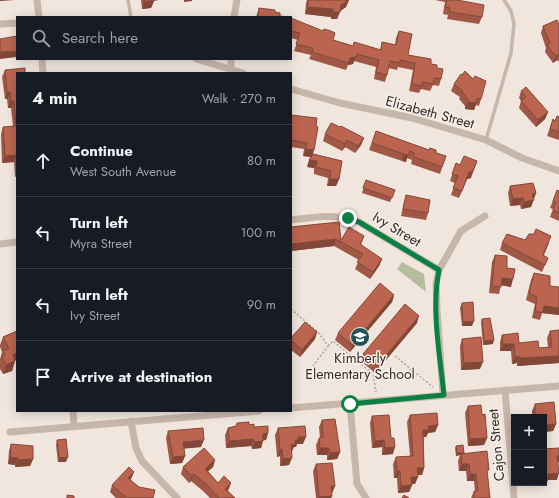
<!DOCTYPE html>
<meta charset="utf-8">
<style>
body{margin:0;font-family:Jost,sans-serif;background:#20242c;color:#f1f3f6}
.controls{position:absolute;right:12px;bottom:12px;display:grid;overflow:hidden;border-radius:0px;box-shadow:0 2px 10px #0003}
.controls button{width:36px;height:36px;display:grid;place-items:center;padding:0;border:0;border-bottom:1px solid #363941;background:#171b24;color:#f1f3f6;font:20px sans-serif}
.stop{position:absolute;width:12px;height:12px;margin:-9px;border:3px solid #0b8043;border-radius:50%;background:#fff}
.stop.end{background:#0b8043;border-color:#fff;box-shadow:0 1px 4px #0008}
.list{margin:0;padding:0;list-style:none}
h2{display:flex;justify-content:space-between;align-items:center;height:52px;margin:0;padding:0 16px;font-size:17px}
h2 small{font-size:13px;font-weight:400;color:#9ea1a6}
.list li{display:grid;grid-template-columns:26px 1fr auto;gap:12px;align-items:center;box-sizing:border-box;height:72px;padding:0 16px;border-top:1px solid #363941}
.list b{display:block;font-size:15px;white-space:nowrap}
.list p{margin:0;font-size:13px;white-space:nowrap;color:#9ea1a6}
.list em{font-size:13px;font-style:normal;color:#9ea1a6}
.icon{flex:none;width:22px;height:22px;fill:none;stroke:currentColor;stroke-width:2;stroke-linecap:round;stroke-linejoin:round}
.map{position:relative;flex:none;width:559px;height:498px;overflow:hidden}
.search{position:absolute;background:#171b24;box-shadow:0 2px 10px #0003;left:16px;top:16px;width:276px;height:44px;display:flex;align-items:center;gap:10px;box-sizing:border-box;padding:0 14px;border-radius:0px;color:#9ea1a6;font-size:15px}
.panel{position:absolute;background:#171b24;box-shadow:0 2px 10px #0003;left:16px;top:72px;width:276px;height:340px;border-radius:0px}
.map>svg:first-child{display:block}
.green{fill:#b4be9e}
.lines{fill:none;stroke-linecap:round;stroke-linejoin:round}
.path{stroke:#b2a094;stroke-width:1.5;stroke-dasharray:2 2;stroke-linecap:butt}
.service{stroke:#c7b6aa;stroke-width:3.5}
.minor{stroke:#c7b6aa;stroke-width:7}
.wall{fill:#a15745}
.shaded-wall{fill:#834738}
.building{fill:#bb6550;stroke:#834738}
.route{stroke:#0b8043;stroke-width:5}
.labels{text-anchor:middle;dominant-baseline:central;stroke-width:3;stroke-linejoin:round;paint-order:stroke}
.street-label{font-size:14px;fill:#352c29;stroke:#f8f0e9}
.poi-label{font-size:14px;fill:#352c29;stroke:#f8f0e9}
</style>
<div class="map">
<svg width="559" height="498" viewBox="0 0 559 498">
<rect width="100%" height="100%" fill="#f0e6dd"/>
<!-- green -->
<path class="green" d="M402,262L424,274L426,292L397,269Z"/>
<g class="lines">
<!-- path -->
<path class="path" d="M291,309L318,332L328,346L313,366
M328,346L333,341L373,374L376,392
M395,356L433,387"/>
<!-- service -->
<path class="service" d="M128,0L131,17
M486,140L511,53L514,24L511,11L504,0"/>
<!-- minor -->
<path class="minor" d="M37,0L39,17
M234,17L237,0
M0,24L17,23
M42,59L43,73
M196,59L243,73
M231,73V59
M291,89L340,103L412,118L486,140L522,158L559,171
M291,220C316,217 335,213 359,222L439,270
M0,244L17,242
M505,390L514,498
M443,395L437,309L436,284L439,270L461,231L485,216
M350,404L357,484L366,498
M291,408L559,386
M73,411L74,425
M131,421L136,448L142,461L177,498
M10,432L259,411"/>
</g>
<!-- wall -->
<path class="wall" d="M141,0H159L154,1L151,8L142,9Z
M307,0H349L346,7L340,11L337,19H331V17L305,14L306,3Z
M435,0H457L482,17L479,24L447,19L448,15L443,14L445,2Z
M259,8L275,12L280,16L287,17H256Z
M291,18L333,40L353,46L380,50L382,42L395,45L396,38L399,31L408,55L431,64L437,68L441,79L439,86L433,85L430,91L421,89L419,93L409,91L413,70L398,67L397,70L388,68L387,75L385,82L374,79L376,67L354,61L353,64L348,65L346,70L309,59L311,55L294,51L298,40L291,38Z
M559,25V62L557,60L553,63L545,52L546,48L541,33L543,26Z
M5,70L17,73V176L15,177L14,162L2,163L1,134L3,127L13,126L11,108H8L7,99H5L2,77Z
M454,84L481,99L479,106L476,105L474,110L465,109V106L459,99L460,97L451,91Z
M521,91L548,112L545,119L536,127L519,108L521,101L519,98Z
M291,115L316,126L313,154L342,161L339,179L336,186H327L328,178L314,174V168L307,167L311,157L303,156L304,149L291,147Z
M559,117V140L547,136L553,119L555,121Z
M376,131L446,156L440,174L411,164L412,160L407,158L406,162L402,161L369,150Z
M325,134L364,138L361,145L355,153L345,147L342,151L323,141Z
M456,163L471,178L467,179L459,198L451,195L455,183L450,181Z
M366,180L395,190L390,202L362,193Z
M510,186L536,193L531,207L521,209L520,205L510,206L508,193Z
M557,190L559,191V221L550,217L553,209L550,208Z
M406,195L428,213L426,220L401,216L404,202Z
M291,227L341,240L364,236L361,245L382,259L379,266L370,279L355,269L359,260L334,246L291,251Z
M525,240L549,243L544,255L545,265L542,272L500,250L502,243Z
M495,255L507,268L511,287L501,285L499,294L489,293L492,262Z
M534,273L550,286L559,315L542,313L540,320L532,318L535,304L526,300L531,280Z
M394,295L392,302L350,352L335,340L338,333Z
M462,303L472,326H462L460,308Z
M482,319L493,344L483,345L481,322Z
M417,323L375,373L361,361L363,354Z
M17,331V361L15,360V361L12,371L3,374L0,369V359L2,352L0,347V345L3,337Z
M550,331L559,363L517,366V363L512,364L511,351H500V342L502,335L519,343L539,348L548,347L547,338Z
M317,332L315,339L300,357L291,350V338Z
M462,339L480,369L461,370L460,346Z
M554,402L556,424L553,431L544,432V417H532V411L535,404Z
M468,406L482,415L487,438L484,445L468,446L465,413Z
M410,415L438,425L435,432L428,433L426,437H423L424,468L422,475H418L415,484H412V485L409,492L398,493L397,478H394L393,464L396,457L410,456L407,422Z
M372,416L393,454L382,455V447L372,448L370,423Z
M322,420L340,452L337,459L327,460V455H317L316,445L319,438H320L319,427Z
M237,423L249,425L254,427L268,433L266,440H263L261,448L252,449L251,446L226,448L225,435L228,428L236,426Z
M278,428L303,444H297L296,447H294L292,451L291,452L289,465L280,466V456L277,457L275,435Z
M168,431L201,447L184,448L185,456L182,463L170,464L166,438Z
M57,440L66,462H58L56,445Z
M11,444L33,459L30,466L15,467V465L8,464L9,451Z
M456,446L487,474L490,498H471L474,491H475L474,481H467L466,471H459L458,461L460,455L456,456L455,448Z
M215,460L213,467L208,471L218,483H231L228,491L235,498H210L203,491L191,481L189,483L181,474L183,467Z
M316,464L335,486L332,493H331L332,496L331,498H316L313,471Z
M134,472L130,480L153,498H116L110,492L112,485Z"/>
<!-- shaded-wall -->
<path class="shaded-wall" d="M0,0H14L0,1Z
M184,0H192V1L184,2Z
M349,0L346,7L339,12L341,5Z
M154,1L151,8L142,9L144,2Z
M308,7L333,9L331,17L305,14Z
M333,12H340L337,19H331Z
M17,51V57L0,59V52Z
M559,54L557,60L553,63L556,56Z
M356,57L353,64L348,65L350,58Z
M7,92H10L7,99H5Z
M11,101H14L11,108H8Z
M468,102L476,103L474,110L465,109Z
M548,112L545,119L536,127L538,120Z
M364,138L361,145L355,153L358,146Z
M347,140L345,147L342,151L345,144Z
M306,149L314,150L312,157L303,156Z
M404,154L408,155L406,162L402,161Z
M16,155L14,162L2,163L5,156Z
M309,160L317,161L314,168L307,167Z
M477,161L471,178L467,179L459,198L469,172Z
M330,179H339L336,186H327Z
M536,193L531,207L521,209L524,202L532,194Z
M523,198L520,205L510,206L513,199Z
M336,239L334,246L291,251V244Z
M382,259L379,266L370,279L373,272Z
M502,278L513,279L511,287L500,285Z
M394,295L392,302L350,352L352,345Z
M544,306L559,308V315L542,313Z
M419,316L417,323L375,373L377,366Z
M474,321L472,326H462L463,322Z
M317,332L315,339L300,357L302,350Z
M494,340L493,344L483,345L484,341Z
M503,344H514L511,351H500Z
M17,352V356L16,360L12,363L15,361L12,371L3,374L6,365L13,355Z
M519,356L517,363L512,364L515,357Z
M559,356V363L517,366L519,358Z
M483,362L480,369L461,370L464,363Z
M556,424L553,431L544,432V425Z
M438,425L435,432L428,433L426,437L420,438L423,430L428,426Z
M268,433L266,440L260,441L263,434Z
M298,437H306L303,444H297L296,447H294L292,451L288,452L291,445L295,440Z
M487,438L484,445L468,446L470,439Z
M254,439L251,446L226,448L229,441Z
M204,440L201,447L181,449L183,442Z
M384,440L382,447L372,448L375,441Z
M263,441L261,448L252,449L254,442Z
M395,447L393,454L382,455L385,448Z
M320,448H329L327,455H317Z
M282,449L280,456L277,457L280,450Z
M340,452L337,459L327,460L330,453Z
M457,453H464L461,454L460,455L456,456Z
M559,455V462L555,463L557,456Z
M185,456L182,463L170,464L173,457Z
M10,457L18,458L15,465L8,464Z
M68,457L66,462H58L59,458Z
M292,458L289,465L280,466L283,459Z
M33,459L30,466L15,467L18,460Z
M215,460L213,467L203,476L205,469Z
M462,464H469L466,471H459Z
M417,468H424L422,475H414Z
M397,471H400L397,478H394Z
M134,472L131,479L126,485L128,478Z
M559,473L557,480H548L546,485L536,486L537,483H544V479L548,474Z
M194,474L191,481L189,483L192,476Z
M470,474H476L474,481H467Z
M411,477H418L415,484H408Z
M231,483L228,490L223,496L225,489Z
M412,485L409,492L398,493L401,486Z
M331,486H335L332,493H328Z
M332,496L331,498H318L319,497Z"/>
<!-- building -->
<path class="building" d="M144,0H154V1L144,2Z
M308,0H348L341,5L340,12H333V9L308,7Z
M447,0H457L484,5L482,17L450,12V8L445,7Z
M259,8L275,10V12L280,13V16L287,17H258Z
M291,18L323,31L324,29L331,31L335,33L333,40L353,46L354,42L381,50L382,42L396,45L399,31L412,34L408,55L431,59V64L437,65V68L443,69L441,79L434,78L433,84L422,82V86L412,84L415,63L400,60V63L390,61L387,75L376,72L379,60L357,54L356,57L350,58L348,63L312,52L313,48L296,44L300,33L291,31Z
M557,20L559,25V54L556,56L547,45L550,43L543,26Z
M17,36V51L0,52V39Z
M25,68V73H17V162L16,155L5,156L3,127L16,126L14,101H11L10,92H7L5,70Z
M465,71L473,79L475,76L486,81L481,99L477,98L476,103L468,102V99L462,92L463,91L454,84L461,74L462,75Z
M526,87L548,112L538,120L521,101L526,97L521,91Z
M291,115L317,118L316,126L318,127L314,150L306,149L307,143L291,140Z
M557,116L559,117V132L550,129L553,119L555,121Z
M331,123L340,127L341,126L364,138L358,146L347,140L345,144L325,134Z
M376,131L429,150L430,148L436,150V153L446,156L442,167L414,157V153L410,151L408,155L404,154L372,143Z
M313,154L342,161L339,179H330L331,171L316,167L317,161L309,160Z
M464,156L477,161L473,171L469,172L462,191L453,188L458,176L452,174L456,163L460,165Z
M366,180L395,190L392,198L363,188Z
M533,183L536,193L532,194L534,200L524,202L523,198L513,199L510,186Z
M557,190L559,191V213L553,210L556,202L553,201Z
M406,195L430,200L428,213L403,209Z
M339,222L341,240L349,227L364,236L360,244L382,259L373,272L357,262L363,254L336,239L291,244V227Z
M536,229L551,236L543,255L548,258L545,265L502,243L507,234L525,240L529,234H534Z
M495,255L507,256V268L515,269L513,279L502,278L501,287L492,286Z
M534,273L550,276V286L559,287V308L544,306L542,313L535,311L537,297L529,293Z
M380,283L394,295L352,345L338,333Z
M473,302L474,321L463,322L462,303Z
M405,304L419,316L377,366L363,354Z
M490,318L494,340L484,341L482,319Z
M305,322L317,332L302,350L291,340V338Z
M559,330V356L519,358V356L515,357L514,344H503L502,335L518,333L519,343L538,341L539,348L552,347L550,331Z
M17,331V352L13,355L15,361L6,365L2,357L5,355L3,351L9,348L3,337Z
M481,337L483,362L464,363L462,339Z
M554,402L556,424L544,425L545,429H544V417H535V404Z
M481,405L482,415L485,414L487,438L470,439L468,406Z
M437,413L438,425L428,426L429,430H423L424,468H417L418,477H411L412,485L401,486L400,471H397L396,457L413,456L410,415Z
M389,415L391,438H394L395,447L385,448L384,440L375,441L372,416Z
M335,419L340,452L330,453L329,448H320L319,438L323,437L322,420Z
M249,422V425L254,424V427L268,426V433L263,434V441L254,442V439L229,441L228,428L236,426L237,423Z
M305,426L306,437H298L299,440H295V444L291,445L292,458L283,459L282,449L280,450L278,428Z
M203,428L204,440L183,442L185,456L173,457L168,431Z
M66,439L68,457L59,458L57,440Z
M11,444L33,446V459L18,460V458L10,457Z
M463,445L464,453H457L456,446Z
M204,448L215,460L205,469L218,483L224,476L231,483L225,489L235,498H219L206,484L194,474L192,476L183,467Z
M559,448V455L557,456L559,473L548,474V478L544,479V466H545L544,449Z
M487,451L489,470H487L490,498H474V491H478L476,474H470L469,464H462L461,454Z
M332,463L335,486H331L332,496L319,497L316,464Z
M129,467L134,472L128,478L139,487L155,490L153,498H127L112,485Z
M67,495L74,496V498H67Z
M404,495L409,498H402Z"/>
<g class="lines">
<!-- route -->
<path class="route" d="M348,218L359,222L439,270C431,309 440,356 444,395L350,404"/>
</g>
<!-- icons -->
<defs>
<symbol id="school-disc" viewBox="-11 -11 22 22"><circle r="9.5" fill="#225153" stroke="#f8f0e9"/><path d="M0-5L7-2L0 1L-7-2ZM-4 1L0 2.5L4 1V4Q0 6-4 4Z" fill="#fff"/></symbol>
</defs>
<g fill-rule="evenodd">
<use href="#school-disc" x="349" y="326" width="22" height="22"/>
</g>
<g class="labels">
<!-- street labels -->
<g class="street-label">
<text transform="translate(430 112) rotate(15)">Elizabeth Street</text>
<text transform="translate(397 229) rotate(31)">Ivy Street</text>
<text transform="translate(496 445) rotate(-95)">Cajon Street</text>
</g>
<!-- poi labels -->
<g class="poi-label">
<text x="360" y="358">Kimberly<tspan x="360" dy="16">Elementary School</tspan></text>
</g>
</g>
</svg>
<div class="controls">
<button>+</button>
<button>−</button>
</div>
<div class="stop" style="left:350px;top:404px"></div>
<div class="stop end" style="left:348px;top:218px"></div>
<div class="search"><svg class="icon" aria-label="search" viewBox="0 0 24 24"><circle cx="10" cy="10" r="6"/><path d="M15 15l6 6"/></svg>Search here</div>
<section class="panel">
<h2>4 min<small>Walk · 270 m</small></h2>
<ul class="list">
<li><svg class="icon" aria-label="ahead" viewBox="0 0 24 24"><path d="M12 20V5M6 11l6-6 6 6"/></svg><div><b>Continue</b><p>West South Avenue</p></div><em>80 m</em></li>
<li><svg class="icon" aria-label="left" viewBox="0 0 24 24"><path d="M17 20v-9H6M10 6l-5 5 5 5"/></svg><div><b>Turn left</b><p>Myra Street</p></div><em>100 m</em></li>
<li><svg class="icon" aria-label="left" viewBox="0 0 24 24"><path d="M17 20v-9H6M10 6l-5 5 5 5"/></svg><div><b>Turn left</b><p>Ivy Street</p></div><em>90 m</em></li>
<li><svg class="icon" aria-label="arrive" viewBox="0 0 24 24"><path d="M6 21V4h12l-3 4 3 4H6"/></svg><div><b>Arrive at destination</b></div></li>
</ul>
</section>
</div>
